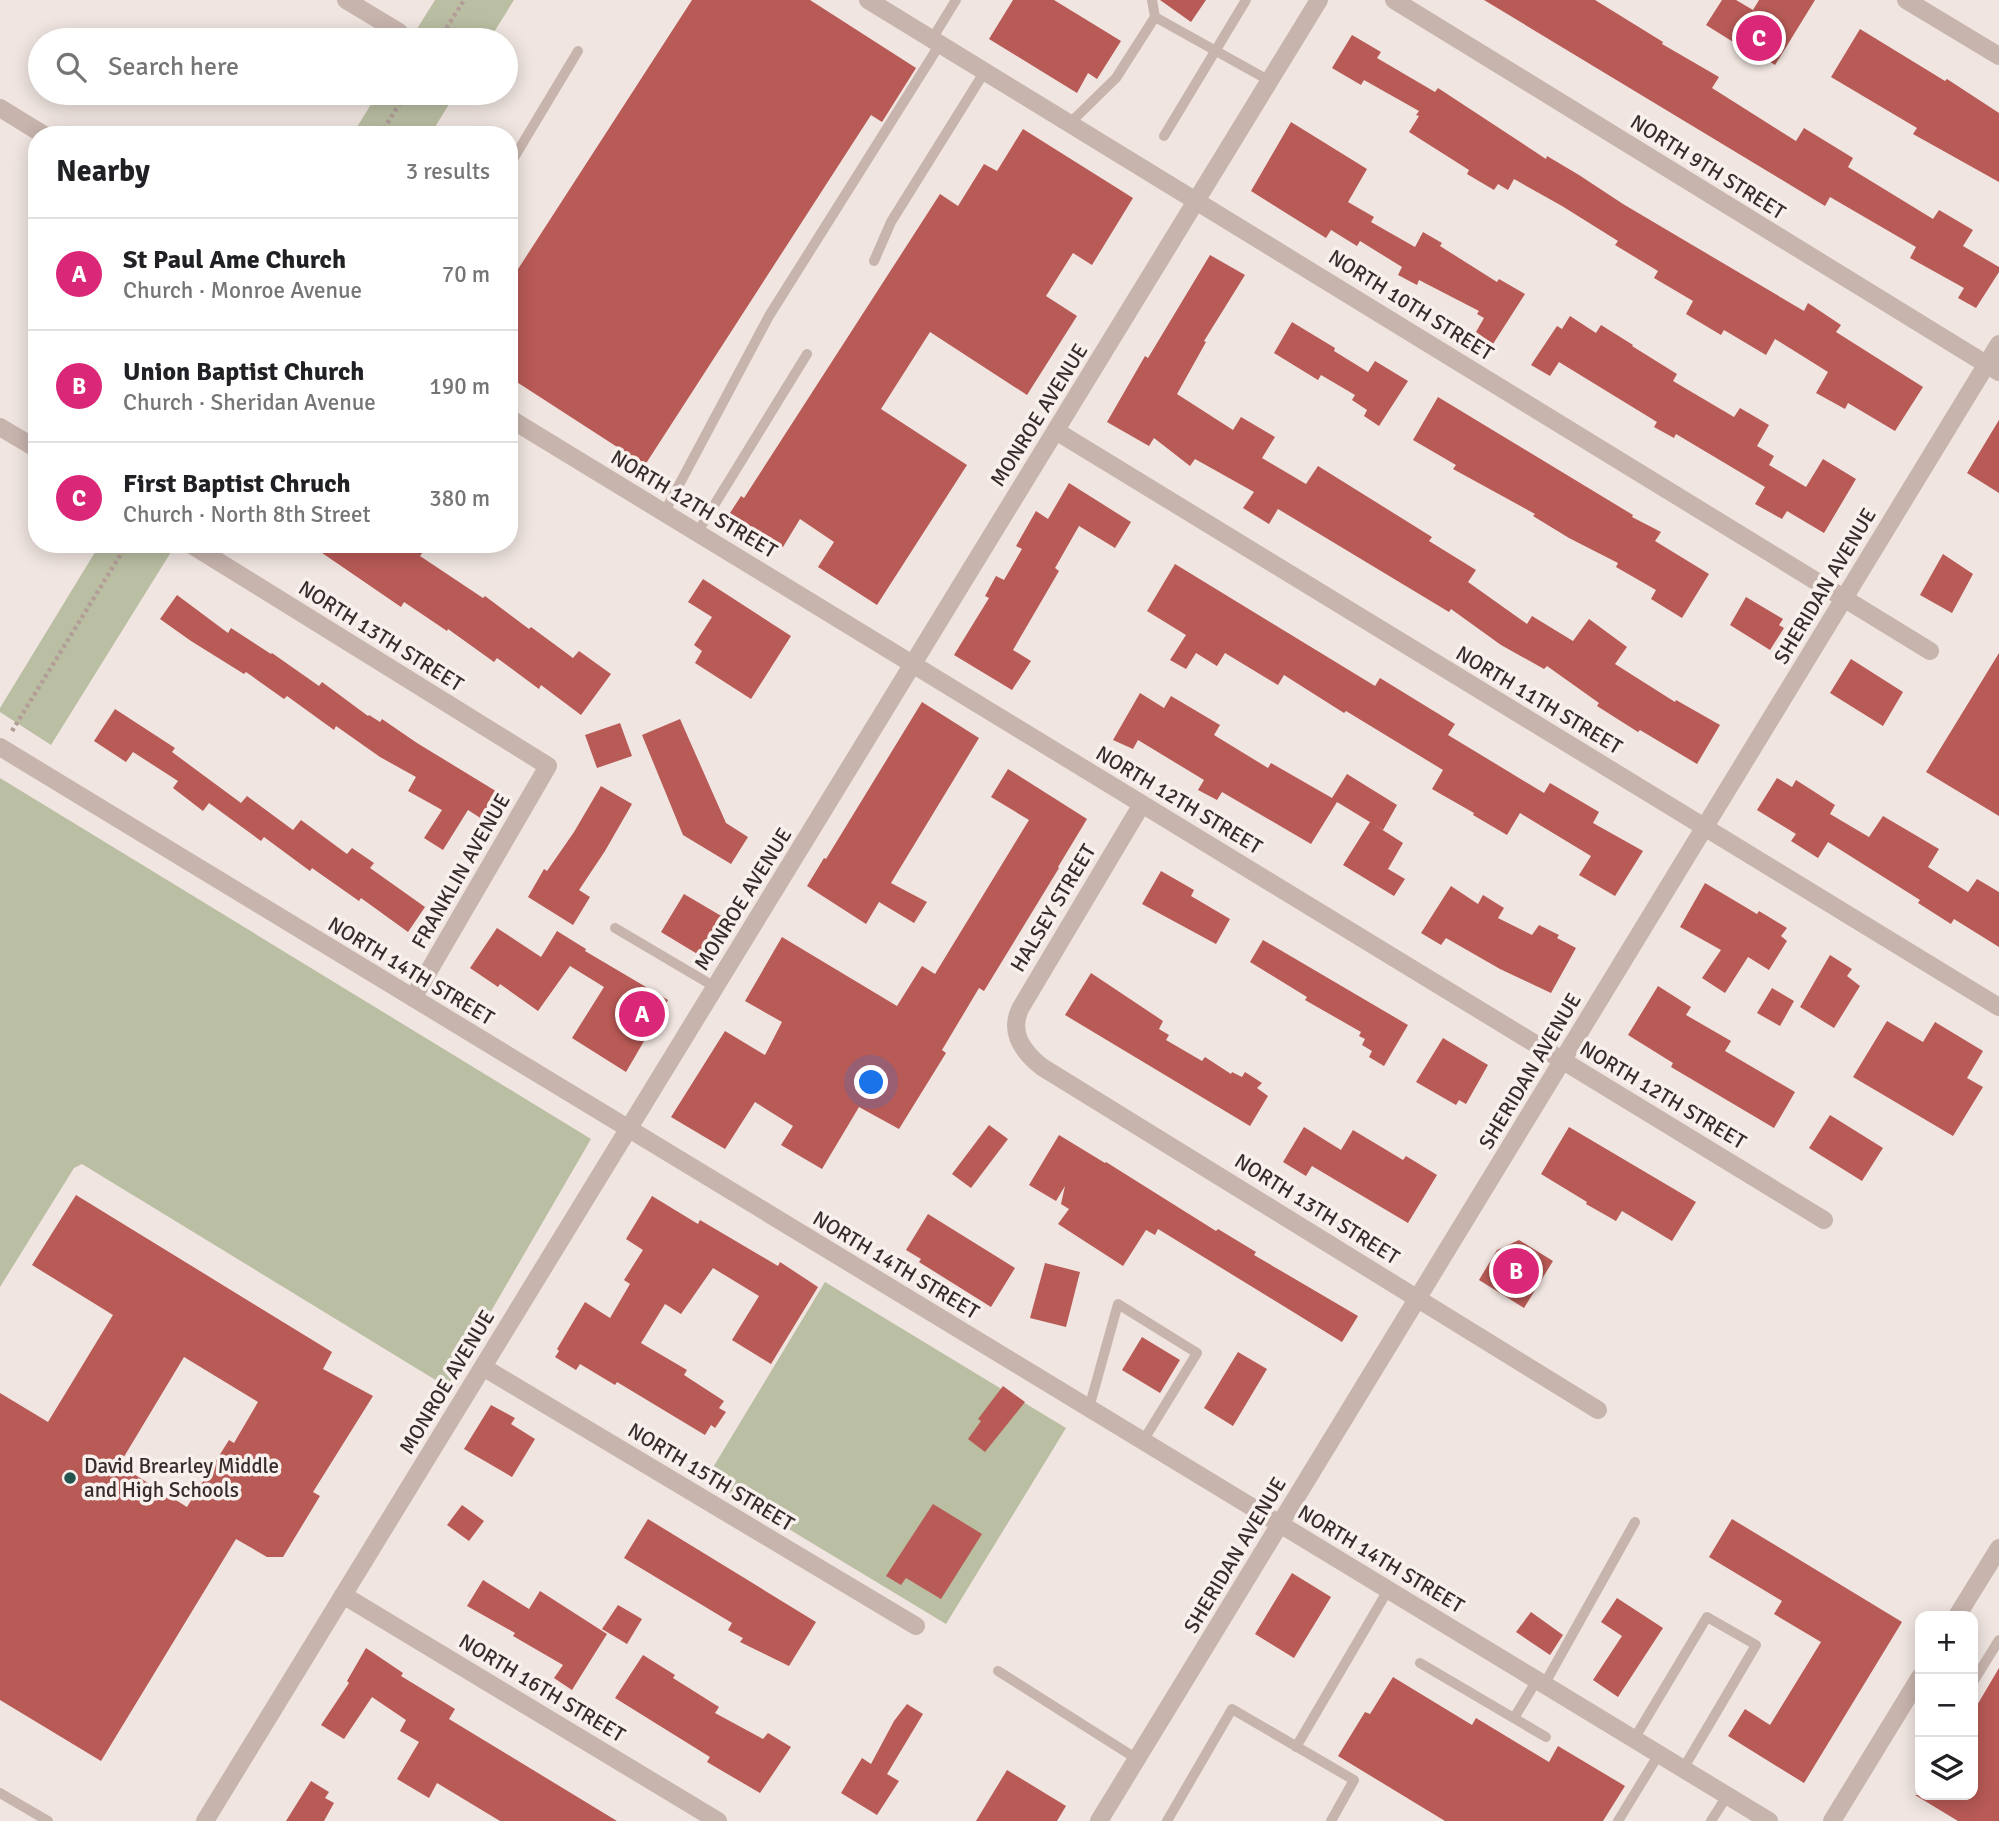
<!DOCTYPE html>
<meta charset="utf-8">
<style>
body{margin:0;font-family:Signika,sans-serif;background:#f2f2f2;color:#202124}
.controls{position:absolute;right:21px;bottom:21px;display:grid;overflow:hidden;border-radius:14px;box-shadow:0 4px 18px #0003}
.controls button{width:63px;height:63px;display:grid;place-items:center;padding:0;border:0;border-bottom:2px solid #e0e0e0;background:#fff;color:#202124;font:35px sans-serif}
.you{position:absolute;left:872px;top:1083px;width:24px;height:24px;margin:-18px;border:5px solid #fff;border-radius:50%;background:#1a73e8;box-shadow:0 0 0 10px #1a73e833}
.badge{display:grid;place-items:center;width:46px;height:46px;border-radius:50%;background:#db2777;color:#fff;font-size:23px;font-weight:700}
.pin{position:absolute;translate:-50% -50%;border:4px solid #fff;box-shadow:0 2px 7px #0006}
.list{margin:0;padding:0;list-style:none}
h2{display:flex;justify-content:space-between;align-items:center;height:91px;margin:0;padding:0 28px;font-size:30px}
h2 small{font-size:23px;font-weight:400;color:#757577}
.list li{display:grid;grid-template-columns:46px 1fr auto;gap:21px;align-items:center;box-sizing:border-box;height:112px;padding:0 28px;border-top:2px solid #e0e0e0}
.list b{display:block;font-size:26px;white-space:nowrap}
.list p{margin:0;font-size:23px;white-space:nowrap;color:#757577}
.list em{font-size:23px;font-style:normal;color:#757577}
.icon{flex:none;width:38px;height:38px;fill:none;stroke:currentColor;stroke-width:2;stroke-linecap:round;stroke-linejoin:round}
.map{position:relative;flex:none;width:1999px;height:1821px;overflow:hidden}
.search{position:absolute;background:#fff;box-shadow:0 4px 18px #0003;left:28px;top:28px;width:490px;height:77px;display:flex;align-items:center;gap:18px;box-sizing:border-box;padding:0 24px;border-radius:38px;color:#757577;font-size:26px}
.panel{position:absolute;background:#fff;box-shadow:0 4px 18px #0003;left:28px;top:126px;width:490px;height:427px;border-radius:28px}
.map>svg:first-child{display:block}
.green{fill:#babea2}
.building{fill:#b85a56;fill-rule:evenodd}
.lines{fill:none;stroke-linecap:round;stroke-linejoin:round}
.path{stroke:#b39e97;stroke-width:4.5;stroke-dasharray:3.5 3.5;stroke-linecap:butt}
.lane{stroke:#c7b4ad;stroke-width:10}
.street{stroke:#c7b4ad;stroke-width:18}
.poi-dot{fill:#25534d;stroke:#f8f0ec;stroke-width:2.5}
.labels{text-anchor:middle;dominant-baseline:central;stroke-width:7;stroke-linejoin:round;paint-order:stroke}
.street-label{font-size:21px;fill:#372c2b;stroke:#f8f0ec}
.poi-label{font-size:21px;fill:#372c2b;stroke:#f8f0ec;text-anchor:start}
</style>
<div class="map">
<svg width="1999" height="1821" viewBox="0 0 1999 1821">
<rect width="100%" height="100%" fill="#f0e5e0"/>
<!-- green -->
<path class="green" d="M435,0H514L489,40H410Z
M378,93H456L430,135H352Z
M100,544H176L51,745L0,712V708Z
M0,778L591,1139L447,1387L82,1164L74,1168L0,1287Z
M825,1282L1066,1428L946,1624L706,1479Z"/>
<!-- building -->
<path class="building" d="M692,0H810L916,68L882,122L871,115L645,465L509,377V283Z
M1013,0H1054L1121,41L1097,79L1088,73L1077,93L989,39Z
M1160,0H1206L1191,22Z
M1484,0H1595L1663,42L1662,44L1719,77L1712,88L1796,141L1804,128L1853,158L1848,167L1933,219L1939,210L1973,230L1963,246L1999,267V272L1976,308L1958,298L1964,288L1910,258L1916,247L1830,197L1825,206Z
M1722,0H1736L1753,10L1759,0H1815L1775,65L1763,57L1761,61L1744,52L1746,50L1706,25Z
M1860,29L1945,81L1947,79L1999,113V182L1913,134L1917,128L1831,77Z
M1352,35L1381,52L1377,58L1435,92L1438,88L1546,159L1547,156L1579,175L1623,204L1804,311L1808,303L1841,325L1836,332L1923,387L1895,431L1848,403L1845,409L1816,393L1828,372L1775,339L1766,355L1724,330L1721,335L1686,314L1693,301L1654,278L1658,271L1615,245L1618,241L1562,206L1514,179L1508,190L1498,184L1494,190L1467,174L1469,170L1409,132L1419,116L1416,115L1419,111L1364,80L1361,85L1332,68Z
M1291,122L1367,169L1348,202L1374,217L1371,222L1415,247L1423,232L1442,243L1440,246L1497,282L1499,279L1525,294L1493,344L1476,332L1484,318L1477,314L1479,311L1419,280L1417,285L1398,275L1402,267L1360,241L1357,246L1331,230L1326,238L1251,191Z
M1023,129L1133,198L1092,265L1073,253L1046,296L1077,316L1027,395L930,332L881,409L967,465L877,605L818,567L834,542L800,519L783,547L730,513L741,496L744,498L940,194L958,206L984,164L997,171Z
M1210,255L1245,275L1204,341L1206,342L1177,394L1233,430L1241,417L1275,437L1262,458L1306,484L1318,466L1432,537L1429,541L1476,570L1468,582L1527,624L1532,616L1573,641L1589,619L1627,647L1615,664L1675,702L1676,700L1720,725L1697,764L1640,730L1638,732L1597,706L1599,703L1547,666L1544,669L1501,645L1451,609L1449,612L1278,509L1269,524L1243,508L1254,492L1195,459L1190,466L1154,438L1149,446L1107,422L1145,356L1148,358Z
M1570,316L1596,333L1601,325L1633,345L1632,346L1677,374L1673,381L1734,417L1740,408L1769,425L1757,446L1774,456L1769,465L1806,487L1823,459L1856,479L1824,533L1787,511L1782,519L1755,504L1765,487L1676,434L1674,438L1654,427L1657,422L1559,362L1550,376L1531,365L1557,326L1562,329Z
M1292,322L1335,348L1334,351L1368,372L1375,361L1408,381L1379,426L1364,416L1367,410L1352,400L1355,395L1321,375L1318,380L1274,353Z
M1438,397L1633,515L1632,517L1661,532L1655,541L1709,574L1682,618L1651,599L1656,590L1616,567L1618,563L1569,538L1533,516L1535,514L1453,469L1456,465L1413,440Z
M1999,420V493L1967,473Z
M1069,483L1131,522L1115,548L1079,526L1055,568L1059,571L1013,650L1031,661L1012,690L954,655L989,598L985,596L996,576L1004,580L1022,549L1016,546L1036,511L1048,519Z
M309,544H414L424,551L420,556L483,598L485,596L529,629L531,627L573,658L579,651L611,674L581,715L541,685L539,689L497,658L494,662L448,629L447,631L404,602L401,607Z
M1943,554L1973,574L1952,613L1920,595Z
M1175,564L1375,686L1380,678L1455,724L1448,735L1544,793L1550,783L1599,812L1593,823L1643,851L1615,896L1579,875L1591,856L1520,813L1507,835L1473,815L1474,813L1432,789L1443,770L1346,711L1344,713L1284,675L1278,685L1225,653L1217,666L1196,653L1186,669L1170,660L1186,635L1147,611Z
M703,579L791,636L751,699L695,663L702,651L694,645L712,617L688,602Z
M177,595L228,633L231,628L271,654L272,653L319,686L322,682L368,716L369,715L380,722L382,719L417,743L499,793L482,819L468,810L443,850L424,838L442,810L408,791L416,777L380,757L336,726L334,730L287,696L284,699L246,672L244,674L191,641L160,619Z
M1746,597L1783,619L1779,625L1784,628L1770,650L1730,625Z
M1999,653V816L1926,772Z
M1851,659L1903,692L1883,726L1830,693Z
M1140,693L1164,708L1171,696L1220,725L1214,735L1268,768L1271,763L1332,798L1347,774L1397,805L1383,830L1337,802L1311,844L1222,792L1217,800L1198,790L1204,780L1138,740L1133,749L1113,740Z
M922,702L979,738L891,883L927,902L914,923L879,902L866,924L807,886L824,858L826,859Z
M115,709L175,748L172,752L241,803L247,796L293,830L301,820L347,854L352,848L374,863L370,868L425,907L408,932L361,898L359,901L312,868L310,871L264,837L261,841L209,803L203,811L173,788L178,781L133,752L126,762L94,741Z
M680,719L726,823L748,837L731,864L683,835L642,735Z
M620,723L632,756L597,768L585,735Z
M1008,769L1087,819L1058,867L1059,868L984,991L979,988L942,1050L946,1053L899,1129L859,1107L822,1169L781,1145L793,1126L755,1102L725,1149L671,1117L725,1031L765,1055L782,1022L745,1001L782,937L897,1006L922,966L935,974L1029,820L991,797Z
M1777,778L1792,787L1796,780L1835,805L1830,814L1869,837L1883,816L1939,849L1928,867L1968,892L1977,879L1999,892V947L1954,919L1951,924L1918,903L1920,900L1828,842L1818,858L1791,841L1796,834L1757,810Z
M601,786L632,804L605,851L579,890L590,897L573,925L528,897L544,869L547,871L574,832Z
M1370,822L1403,843L1388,869L1405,879L1394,896L1343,865Z
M1161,871L1194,890L1191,896L1230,919L1216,944L1142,904Z
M1705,883L1757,914L1759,911L1787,928L1781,936L1787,941L1769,970L1748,957L1725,993L1702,978L1721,950L1680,927Z
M1451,886L1478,904L1483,895L1504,908L1498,918L1532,935L1539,925L1559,935L1557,938L1576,948L1551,993L1500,969L1446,938L1441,945L1421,933Z
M684,894L723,917L699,955L661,932Z
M497,928L541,957L557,931L586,949L585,951L668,1000L626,1072L572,1038L604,987L570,966L538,1011L500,984L498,987L470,968Z
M1263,940L1408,1025L1384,1066L1369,1057L1372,1051L1362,1045L1365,1039L1359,1036L1361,1032L1305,1000L1307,997L1250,962Z
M1830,955L1852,969L1847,976L1860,986L1834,1028L1800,1007Z
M1091,973L1163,1021L1159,1029L1169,1035L1166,1040L1202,1061L1205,1057L1231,1074L1232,1072L1242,1077L1245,1072L1262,1083L1257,1088L1268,1096L1250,1126L1065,1015Z
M1658,986L1691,1007L1686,1015L1731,1041L1725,1051L1795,1092L1774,1128L1671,1067L1673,1063L1628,1035Z
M1772,988L1794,1001L1780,1026L1757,1013Z
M1887,1021L1923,1042L1935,1022L1983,1051L1967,1078L1983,1087L1953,1136L1853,1077Z
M1443,1038L1488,1065L1466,1104L1459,1100L1456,1105L1416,1082Z
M1830,1115L1883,1148L1862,1181L1809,1148Z
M989,1125L1008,1139L971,1188L952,1174Z
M1304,1127L1341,1150L1353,1130L1403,1160L1406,1156L1437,1175L1408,1223L1312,1166L1306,1176L1283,1162Z
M1569,1127L1696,1202L1672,1241L1622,1211L1616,1221L1586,1204L1587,1202L1541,1174Z
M1059,1135L1105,1163L1106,1162L1216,1231L1218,1229L1256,1252L1254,1255L1358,1316L1342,1342L1158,1229L1155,1235L1146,1230L1123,1266L1058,1224L1069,1209L1061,1204L1065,1186L1056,1201L1029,1185Z
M76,1195L332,1352L323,1369L373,1396L313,1492L320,1496L283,1557H267L236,1539L101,1761L0,1700V1393L48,1422L113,1315L32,1265ZM184,1357L258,1402L234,1443L229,1440L187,1507L119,1465Z
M652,1196L698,1224L700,1220L778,1266L780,1262L818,1287L771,1364L732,1340L759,1296L713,1268L681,1314L665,1304L641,1343L687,1370L684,1375L724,1401L719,1408L726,1412L715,1428L711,1425L705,1435L617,1382L615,1385L580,1364L576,1370L555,1357L559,1351L557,1349L585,1302L610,1318L630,1284L624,1280L643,1250L626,1239Z
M928,1214L1015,1268L991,1307L919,1262L921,1259L906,1250Z
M1519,1240L1553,1261L1524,1308L1479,1280L1497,1250Z
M1045,1263L1080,1272L1066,1327L1030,1318Z
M1142,1337L1180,1360L1160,1393L1122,1370Z
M1238,1352L1267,1369L1233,1426L1204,1408Z
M1003,1386L1025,1402L985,1452L968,1439L981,1421L978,1419Z
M491,1405L515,1418L511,1424L535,1439L512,1477L464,1449Z
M933,1504L982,1534L941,1599L906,1578L901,1585L886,1576Z
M462,1505L484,1521L469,1541L447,1525Z
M648,1519L816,1622L789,1666L740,1642L743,1638L728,1630L732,1623L624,1558Z
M1732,1519L1902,1622L1804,1783L1728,1736L1745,1709L1770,1725L1821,1642L1774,1614L1782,1601L1709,1557Z
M1292,1573L1331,1597L1294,1658L1255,1634Z
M483,1580L529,1609L540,1591L607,1634L572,1690L554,1678L563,1665L513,1636L515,1633L467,1606Z
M1617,1598L1663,1628L1618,1697L1593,1680L1622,1636L1601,1622Z
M618,1605L642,1619L627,1644L602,1629Z
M1531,1612L1563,1635L1550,1655L1516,1632Z
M366,1648L403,1673L401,1676L455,1709L449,1719L617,1821H500L437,1783L429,1798L397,1779L419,1742L400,1731L406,1720L372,1697L344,1739L321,1725L349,1683L347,1681Z
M643,1655L675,1675L673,1678L719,1707L715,1713L763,1739L768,1733L791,1747L760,1793L707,1762L710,1757L615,1698Z
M1999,1668V1821H1958L1915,1795H1973V1712Z
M1393,1677L1472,1725L1476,1718L1549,1762L1558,1746L1625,1786L1603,1821H1445L1338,1756L1365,1712L1370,1714Z
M907,1704L923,1714L887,1774L899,1781L877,1815L841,1793L862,1758L871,1764L894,1721Z
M1007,1770L1066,1806L1057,1821H976Z
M311,1781L329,1792L325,1798L334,1803L324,1821H286Z"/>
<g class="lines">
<!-- path -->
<path class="path" d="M439,40L464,0
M380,135L406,93
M12,731L127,544"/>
<!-- lane -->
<path class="lane" d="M1155,17L1270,81
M932,39L956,0
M1070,123L1116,78L1155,17L1152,0
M1164,136L1246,0
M509,166L578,51
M874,261L891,222L985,71
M664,513L769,316L940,44
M697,533L807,354
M615,928L715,987
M1089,1408L1118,1304L1197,1353L1143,1441
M1420,1663L1546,1737
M998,1671L1137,1759
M1973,1682L1999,1640
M1544,1685L1635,1522
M1514,1718L1537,1680
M1634,1739L1707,1617L1756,1645L1683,1769
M1296,1747L1388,1590
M0,1793L48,1821
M1167,1821L1232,1709L1354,1780L1331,1821
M1618,1821L1659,1754
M1711,1821L1727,1796"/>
<!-- street -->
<path class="street" d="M346,0L399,32
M868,0L1930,651
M1394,0L1999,372
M1906,0L1999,56
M0,108L44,135
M509,418L1824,1220
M0,427L37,449
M1056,431L1999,1007
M190,544L548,766L413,998
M0,747L1769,1821
M1142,804L1020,1009C1009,1033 1023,1052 1042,1067L1598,1410
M483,1367L916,1626
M343,1595L718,1821
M1957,1616L1999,1548
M205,1821L1319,0
M1099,1821L1999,344
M1832,1821L1920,1677"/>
</g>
<!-- markers -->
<circle class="poi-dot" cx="70" cy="1478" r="7"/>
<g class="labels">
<!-- street labels -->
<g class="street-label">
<text transform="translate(1708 167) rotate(32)">NORTH 9TH STREET</text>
<text transform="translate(1411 305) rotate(32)">NORTH 10TH STREET</text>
<text transform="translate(1039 415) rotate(-58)">MONROE AVENUE</text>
<text transform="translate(694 504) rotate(31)">NORTH 12TH STREET</text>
<text transform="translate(1825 586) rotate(-59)">SHERIDAN AVENUE</text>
<text transform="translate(381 636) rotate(32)">NORTH 13TH STREET</text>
<text transform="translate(1539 700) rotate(31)">NORTH 11TH STREET</text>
<text transform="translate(1179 800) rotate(31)">NORTH 12TH STREET</text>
<text transform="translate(461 871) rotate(-60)">FRANKLIN AVENUE</text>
<text transform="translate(743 899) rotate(-58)">MONROE AVENUE</text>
<text transform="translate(1053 908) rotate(-59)">HALSEY STREET</text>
<text transform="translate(411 971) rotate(31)">NORTH 14TH STREET</text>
<text transform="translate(1530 1071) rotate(-59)">SHERIDAN AVENUE</text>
<text transform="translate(1663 1095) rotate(31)">NORTH 12TH STREET</text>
<text transform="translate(1317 1209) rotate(32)">NORTH 13TH STREET</text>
<text transform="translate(896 1265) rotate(31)">NORTH 14TH STREET</text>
<text transform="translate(447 1382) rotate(-59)">MONROE AVENUE</text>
<text transform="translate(711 1477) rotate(31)">NORTH 15TH STREET</text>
<text transform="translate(1235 1555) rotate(-59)">SHERIDAN AVENUE</text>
<text transform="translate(1381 1559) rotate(31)">NORTH 14TH STREET</text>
<text transform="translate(542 1688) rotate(31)">NORTH 16TH STREET</text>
</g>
<!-- poi labels -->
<g class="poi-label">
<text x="84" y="1466">David Brearley Middle<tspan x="84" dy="24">and High Schools</tspan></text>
</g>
</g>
</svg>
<div class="controls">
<button>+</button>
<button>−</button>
<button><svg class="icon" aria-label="layers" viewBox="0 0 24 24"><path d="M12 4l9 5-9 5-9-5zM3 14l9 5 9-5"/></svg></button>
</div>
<div class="you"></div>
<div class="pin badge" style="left:642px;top:1014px">A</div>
<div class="pin badge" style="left:1516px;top:1271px">B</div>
<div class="pin badge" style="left:1759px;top:38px">C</div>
<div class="search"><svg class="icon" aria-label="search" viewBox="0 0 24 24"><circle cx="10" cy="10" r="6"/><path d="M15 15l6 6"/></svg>Search here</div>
<section class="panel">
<h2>Nearby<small>3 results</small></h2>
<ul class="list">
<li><span class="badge">A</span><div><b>St Paul Ame Church</b><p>Church · Monroe Avenue</p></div><em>70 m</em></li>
<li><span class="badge">B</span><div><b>Union Baptist Church</b><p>Church · Sheridan Avenue</p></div><em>190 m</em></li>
<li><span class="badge">C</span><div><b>First Baptist Chruch</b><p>Church · North 8th Street</p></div><em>380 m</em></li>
</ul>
</section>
</div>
